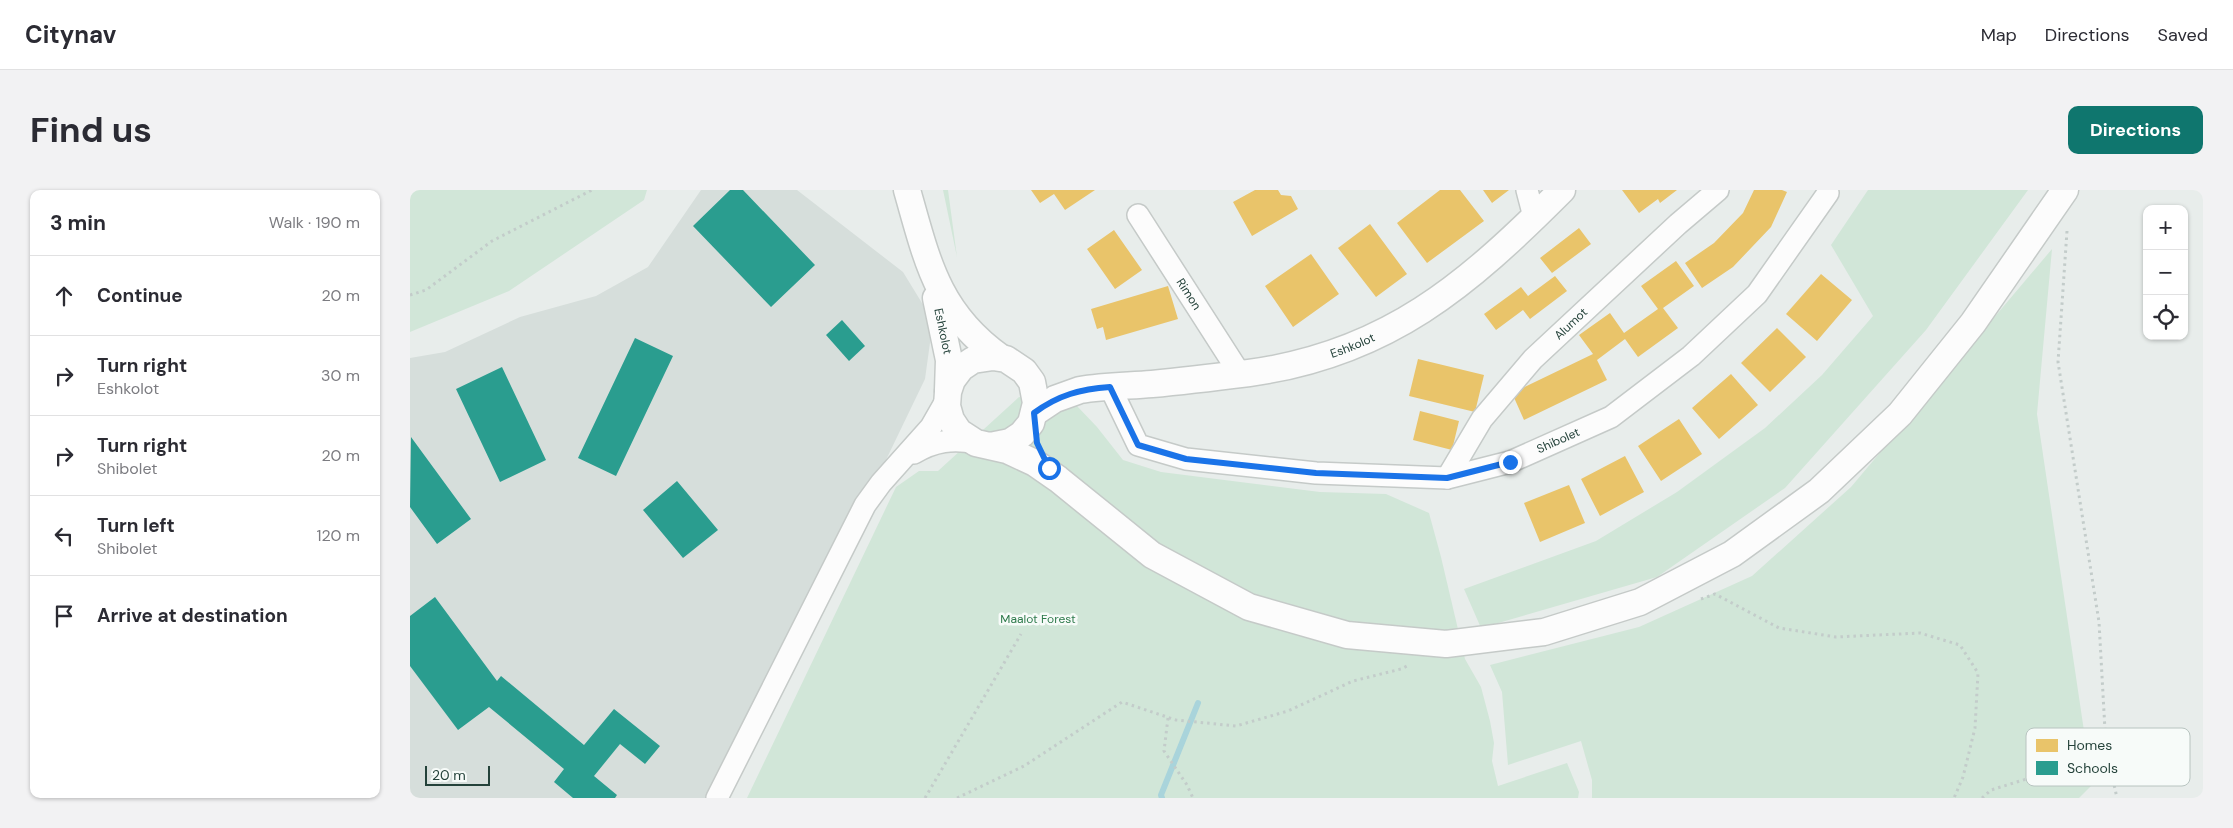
<!DOCTYPE html>
<meta charset="utf-8">
<style>
body{margin:0;font-family:"DM Sans",sans-serif;background:#f2f2f3;color:#2b2b33}
.controls{position:absolute;right:15px;top:15px;display:grid;overflow:hidden;border-radius:10px;box-shadow:0 1px 4px #0004}
.controls button{width:45px;height:45px;display:grid;place-items:center;padding:0;border:0;border-bottom:1px solid #e1e1e2;background:#fff;color:#2b2b33;font:25px sans-serif}
.scale{position:absolute;left:15px;bottom:12px;width:65px;box-sizing:border-box;padding-left:5px;border:2px solid #24423a;border-top:0;font-size:14px;line-height:18px;white-space:nowrap;color:#24423a;-webkit-text-stroke:4px #f7fbf9;paint-order:stroke}
.stop{position:absolute;width:15px;height:15px;margin:-11px;border:4px solid #1a73e8;border-radius:50%;background:#fff}
.stop.end{background:#1a73e8;border-color:#fff;box-shadow:0 1px 5px #0008}
.list{margin:0;padding:0;list-style:none}
h2{display:flex;justify-content:space-between;align-items:center;height:65px;margin:0;padding:0 20px;font-size:21px}
h2 small{font-size:16px;font-weight:400;color:#7c7c81}
.list li{display:grid;grid-template-columns:32px 1fr auto;gap:15px;align-items:center;box-sizing:border-box;height:80px;padding:0 20px;border-top:1px solid #e1e1e2}
.list b{display:block;font-size:19px;white-space:nowrap}
.list p{margin:0;font-size:16px;white-space:nowrap;color:#7c7c81}
.list em{font-size:16px;font-style:normal;color:#7c7c81}
.icon{flex:none;width:28px;height:28px;fill:none;stroke:currentColor;stroke-width:2;stroke-linecap:round;stroke-linejoin:round}
.map{position:relative;flex:none;width:1793px;height:608px;overflow:hidden;border-radius:10px}
header{display:flex;align-items:center;gap:30px;box-sizing:border-box;height:70px;padding:0 25px;background:#fff;border-bottom:1px solid #e1e1e2}
header strong{font-size:24px}
nav{display:flex;gap:28px;margin-inline-start:auto;font-size:18px}
.intro{display:flex;align-items:center;justify-content:space-between;box-sizing:border-box;height:120px;padding:0 30px}
h1{margin:0;font-size:35px}
.button{padding:12px 22px;border-radius:10px;background:#0f766e;color:#fff;font-size:18px;font-weight:700}
main{display:flex;gap:30px;padding:0 30px}
aside{flex:1;background:#fff;border-radius:10px;box-shadow:0 1px 4px #0004}
.map>svg:first-child{display:block}
.built{fill:#d6dedb}
.green{fill:#d1e6d8}
.homes{fill:#e9c46a}
.schools{fill:#2a9d8f}
.lines{fill:none;stroke-linecap:round;stroke-linejoin:round}
.stream{stroke:#a9d4db;stroke-width:6}
.minor-casing{stroke:#c5cac8;stroke-width:24}
.tertiary-casing{stroke:#c5cac8;stroke-width:29}
.path{stroke:#c3ccca;stroke-width:3;stroke-dasharray:2.5 4;stroke-linecap:butt}
.minor{stroke:#fcfcfc;stroke-width:21}
.tertiary{stroke:#fcfcfc;stroke-width:26}
.route{stroke:#1a73e8;stroke-width:6}
.labels{text-anchor:middle;dominant-baseline:central;stroke-width:5;stroke-linejoin:round;paint-order:stroke}
.street-label{font-size:12px;fill:#24423a;stroke:#f7fbf9}
.park-label{font-size:12px;fill:#2d7a4b;stroke:#f7fbf9}
.key{fill:#f7fbf9;stroke:#b8c4c0;stroke-width:1}
.key-label{font-size:14px;fill:#24423a}
</style>
<header>
<strong>Citynav</strong>
<nav><a>Map</a><a>Directions</a><a>Saved</a></nav>
</header>
<div class="intro"><h1>Find us</h1><a class="button">Directions</a></div>
<main>
<aside>
<h2>3 min<small>Walk · 190 m</small></h2>
<ul class="list">
<li><svg class="icon" aria-label="ahead" viewBox="0 0 24 24"><path d="M12 20V5M6 11l6-6 6 6"/></svg><div><b>Continue</b></div><em>20 m</em></li>
<li><svg class="icon" aria-label="right" viewBox="0 0 24 24"><path d="M7 20v-9h11M14 6l5 5-5 5"/></svg><div><b>Turn right</b><p>Eshkolot</p></div><em>30 m</em></li>
<li><svg class="icon" aria-label="right" viewBox="0 0 24 24"><path d="M7 20v-9h11M14 6l5 5-5 5"/></svg><div><b>Turn right</b><p>Shibolet</p></div><em>20 m</em></li>
<li><svg class="icon" aria-label="left" viewBox="0 0 24 24"><path d="M17 20v-9H6M10 6l-5 5 5 5"/></svg><div><b>Turn left</b><p>Shibolet</p></div><em>120 m</em></li>
<li><svg class="icon" aria-label="arrive" viewBox="0 0 24 24"><path d="M6 21V4h12l-3 4 3 4H6"/></svg><div><b>Arrive at destination</b></div></li>
</ul>
</aside>
<div class="map">
<svg width="1793" height="608" viewBox="0 0 1793 608">
<rect width="100%" height="100%" fill="#e8edeb"/>
<!-- built -->
<path class="built" d="M291,0H387L493,82L523,131L515,189L313,608H0V168L35,162L110,127L186,106L238,77Z"/>
<!-- green -->
<path class="green" d="M0,0H237L234,10L99,101L0,142Z
M533,0H538L547,67Z
M1458,0H1618L1516,140L1375,298L1247,387L1071,438L1054,399L1186,351L1267,302L1355,238L1412,185L1463,126L1421,55Z
M1642,59L1627,224L1682,595L1669,608H1182V590L1171,551L1098,575L1092,502L1080,475L1229,437L1342,386L1441,297Z
M609,207L667,216L687,237L713,270L751,282L910,302L976,304L1019,323L1031,367L1055,469L1071,497L1080,531L1084,553L1082,571L1088,596L1157,573L1169,602L1168,608H337L486,297L509,281H528Z"/>
<!-- homes -->
<path class="homes" d="M621,0H685L655,20L644,4L630,13Z
M845,0H868L871,5L881,6L888,19L842,46L823,12Z
M1030,0H1050L1074,31L1017,73L987,33Z
M1073,0H1099L1082,13Z
M1212,0H1267L1250,13L1248,9L1229,23Z
M1344,0H1372L1377,2L1361,37L1323,77L1292,98L1275,73L1304,53L1333,23Z
M960,34L997,84L966,107L928,58Z
M1169,38L1181,54L1142,83L1130,68Z
M704,40L732,80L705,99L677,59Z
M901,64L929,104L883,137L855,96Z
M1266,71L1284,96L1253,118L1268,138L1228,167L1215,149L1187,170L1197,190L1114,230L1102,203L1183,164L1169,145L1200,123L1214,143L1248,119L1231,96Z
M1411,84L1442,110L1407,151L1376,124Z
M1145,86L1157,101L1120,129L1113,120L1086,140L1074,124L1111,97L1118,106Z
M758,96L768,129L696,150L693,137L687,139L681,119Z
M1367,138L1396,167L1360,202L1331,173Z
M1008,169L1074,185L1065,222L999,206Z
M1321,184L1348,215L1309,249L1282,218Z
M1010,221L1049,231L1042,260L1003,250Z
M1269,229L1292,264L1251,291L1228,256Z
M1215,266L1234,302L1190,326L1171,289Z
M1159,295L1175,333L1130,352L1114,313Z"/>
<!-- schools -->
<path class="schools" d="M320,0H333L405,75L361,117L283,36Z
M432,130L455,156L439,171L416,145Z
M225,148L263,166L206,286L168,268Z
M92,177L136,270L90,292L46,199Z
M1,247L61,329L27,354L0,317Z
M267,291L308,340L273,368L233,320Z
M25,407L87,491L91,486L174,555L204,519L250,556L235,574L210,554L184,586L207,605L205,608H163L144,592L154,579L79,517L48,540L0,476V426Z"/>
<g class="lines">
<!-- stream -->
<path class="stream" d="M752,608L751,605L788,513"/>
<defs>
<g id="minor">
<path d="M1117,0L1124,27"/>
<path id="s1" d="M728,25L830,184"/>
<path id="s2" d="M700,197L728,255L776,269L906,283L1037,288L1100,272L1201,227L1281,166L1347,104L1418,3"/>
<path d="M504,263C524,251 543,248 566,253"/>
<path id="s3" d="M1037,288L1072,229L1123,169L1268,34L1308,0"/>
<path d="M307,608L455,315L471,293L521,237L537,209"/>
</g>
<g id="tertiary">
<path d="M497,0C517,70 527,122 590,167"/>
<path id="s4" d="M526,108L539,170L538,200"/>
<path id="s5" d="M624,223L645,209L670,200C694,196 718,196 742,194C774,191 807,187 839,183C978,164 1057,95 1152,0"/>
<path d="M580,256L600,252L612,244L621,233L626,213L622,192L614,181L596,169L583,167L563,170L551,178L542,190L538,202L537,216L541,230L549,242L566,253L597,260L625,273L648,289L742,365L839,417L937,445L1036,454L1134,442L1230,412L1322,364L1409,301L1490,224L1563,133L1655,0"/>
</g>
</defs>
<!-- minor casing -->
<use href="#minor" class="minor-casing"/>
<!-- tertiary casing -->
<use href="#tertiary" class="tertiary-casing"/>
<!-- path -->
<path class="path" d="M1657,41L1648,172L1689,432L1696,558L1707,608
M0,105L16,100L82,51L182,0
M1291,409L1305,404L1369,438L1426,447L1510,443L1550,455L1568,483L1565,538L1553,587L1544,608
M758,528L754,561L777,595L783,608
M515,608L611,444
M547,608L614,576L712,512L766,530L826,536L878,521L943,491L991,479L999,475
M1572,608L1581,600L1639,582L1696,558"/>
<!-- minor -->
<use href="#minor" class="minor"/>
<!-- tertiary -->
<use href="#tertiary" class="tertiary"/>
</g>
<g class="lines">
<!-- route -->
<path class="route" d="M639,278L627,253L624,223C648,205 671,199 700,197L728,255L776,269L906,283L1037,288L1100,272"/>
</g>
<g class="labels">
<!-- street labels -->
<g class="street-label">
<text stroke="none"><textPath href="#s1" startOffset="94">Rimon</textPath></text>
<text stroke="none"><textPath href="#s3" startOffset="199">Alumot</textPath></text>
<text stroke="none"><textPath href="#s4" startOffset="34">Eshkolot</textPath></text>
<text stroke="none"><textPath href="#s5" startOffset="329">Eshkolot</textPath></text>
<text stroke="none"><textPath href="#s2" startOffset="494">Shibolet</textPath></text>
</g>
<!-- park labels -->
<g class="park-label">
<text x="628" y="429">Maalot Forest</text>
</g>
</g>
<!-- legend -->
<rect x="1616" y="538" width="164" height="58" rx="8" class="key"/>
<rect x="1626" y="549" width="22" height="13" fill="#e9c46a"/>
<rect x="1626" y="571" width="22" height="14" fill="#2a9d8f"/>
<g class="key-label">
<text x="1657" y="560">Homes</text>
<text x="1657" y="583">Schools</text>
</g>
</svg>
<div class="controls">
<button>+</button>
<button>−</button>
<button><svg class="icon" aria-label="locate" viewBox="0 0 24 24"><circle cx="12" cy="12" r="6"/><path d="M12 2v4M12 18v4M2 12h4M18 12h4"/></svg></button>
</div>
<div class="scale">20 m</div>
<div class="stop" style="left:639px;top:278px"></div>
<div class="stop end" style="left:1100px;top:272px"></div>
</div>
</main>
